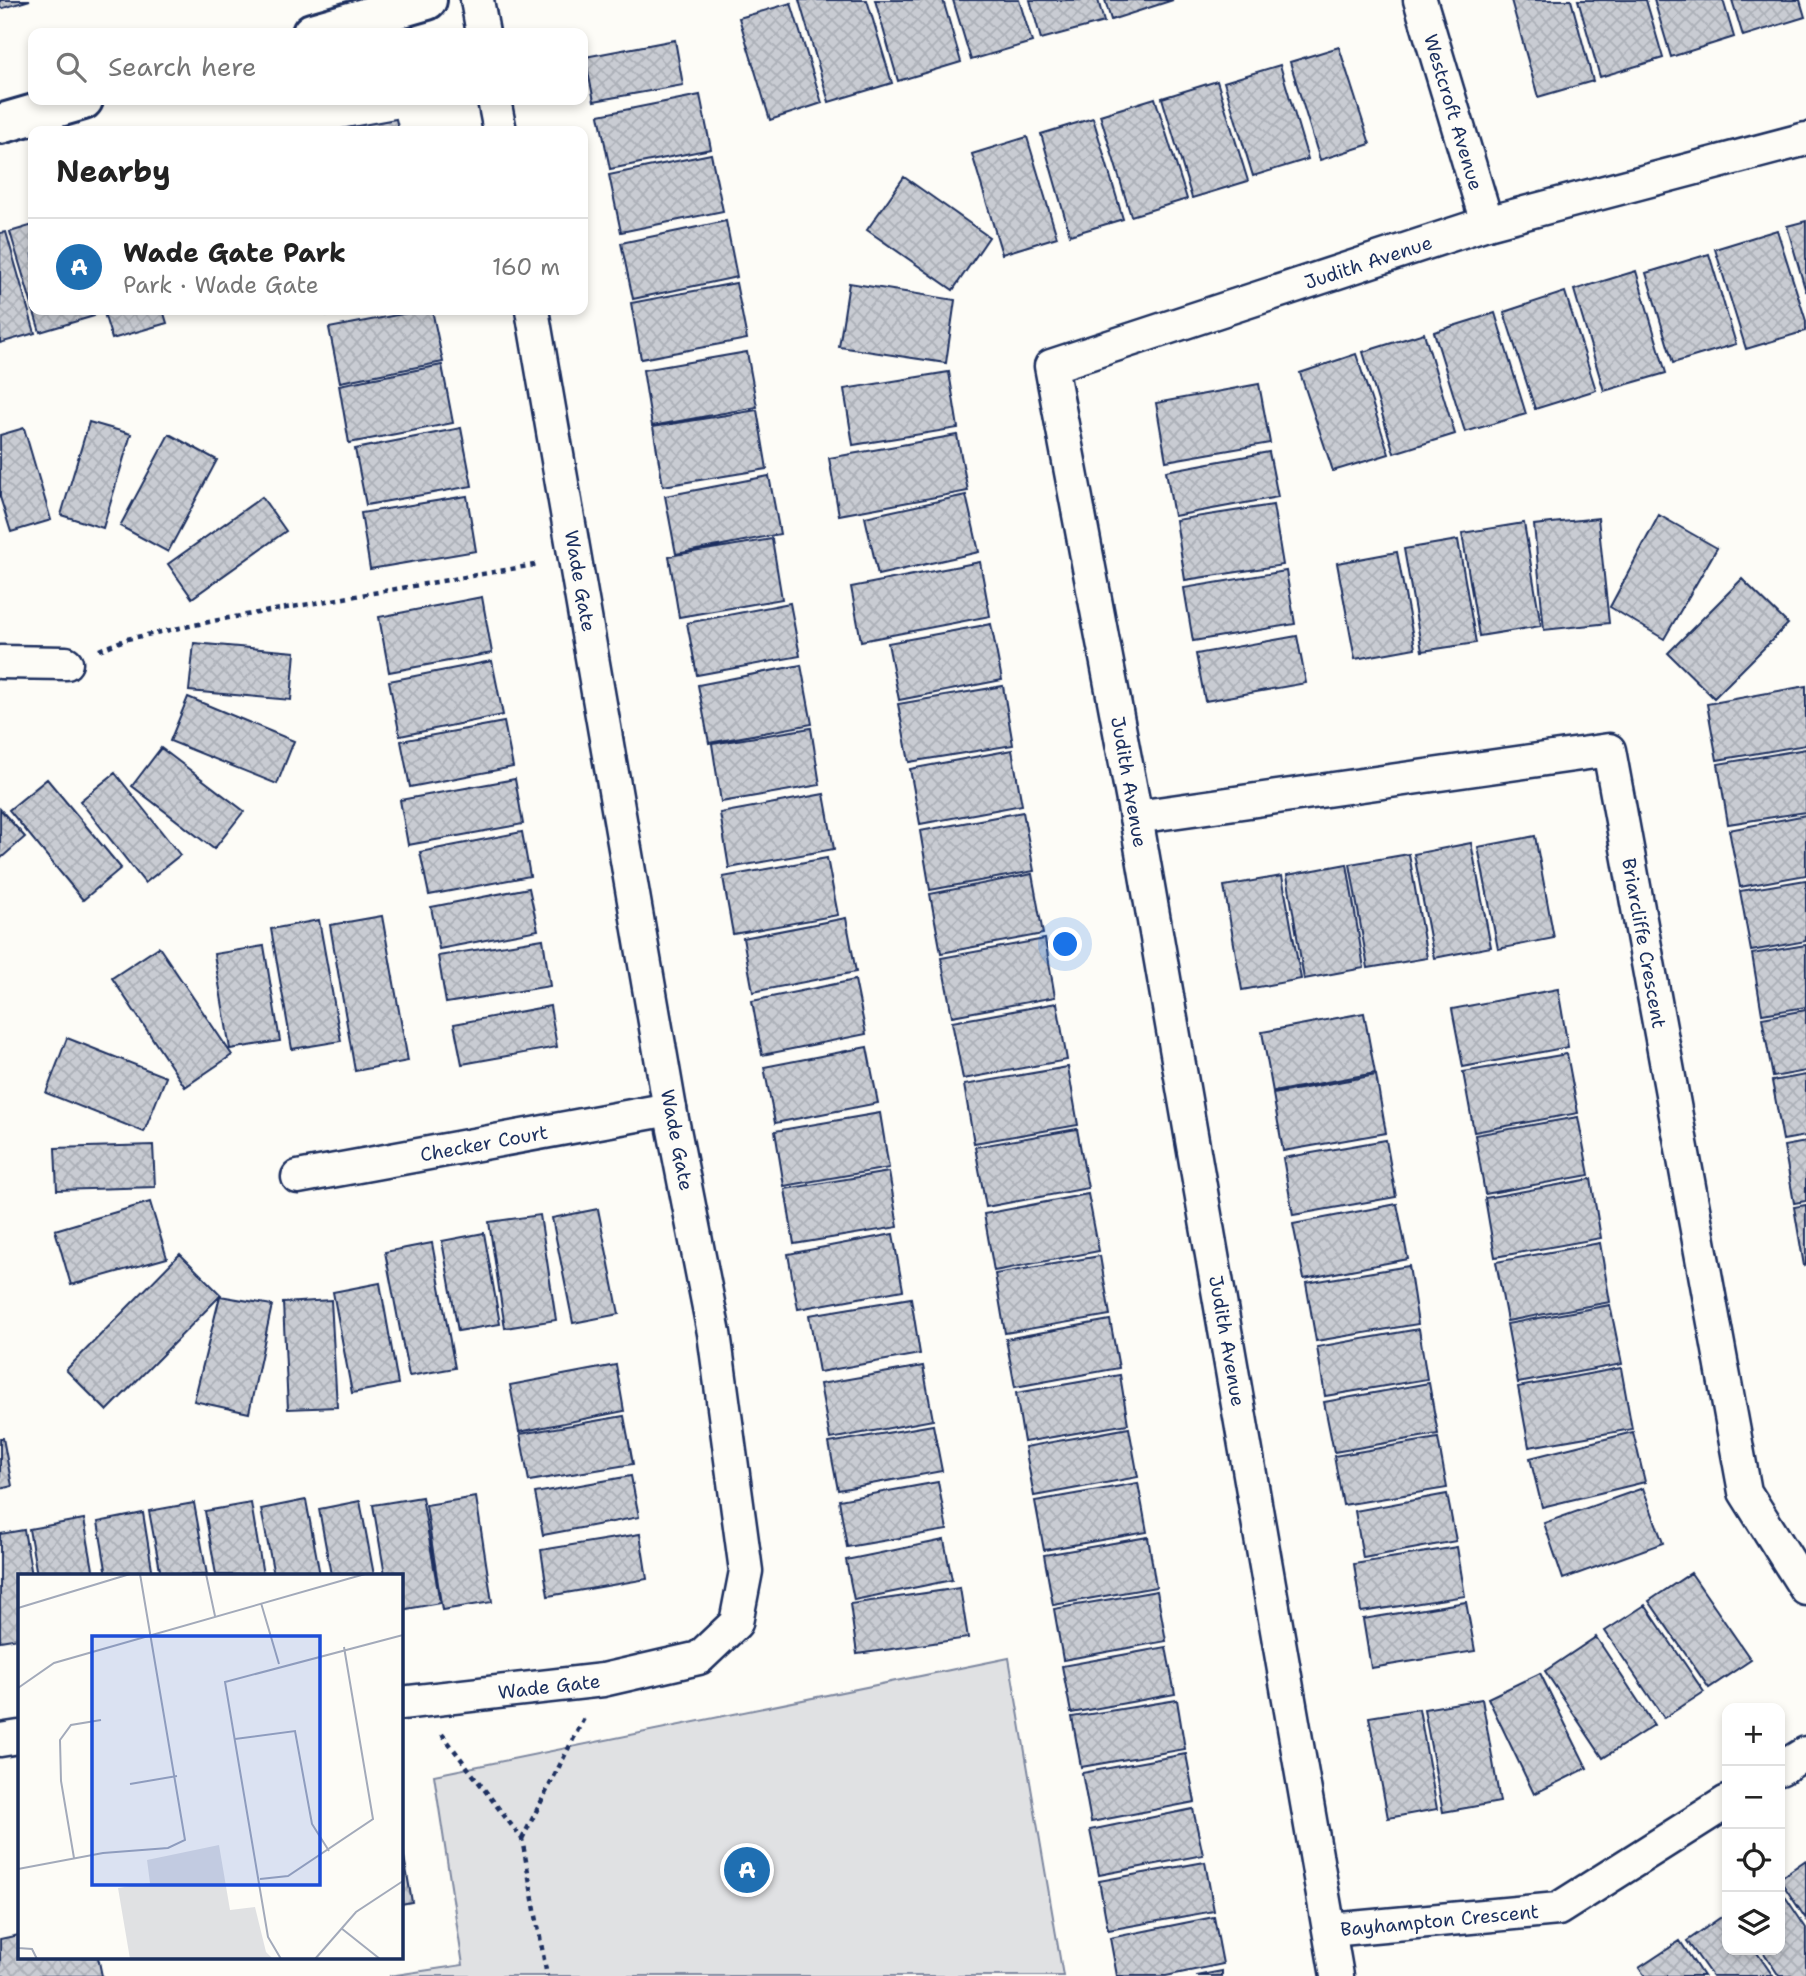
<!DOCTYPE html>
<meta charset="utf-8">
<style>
body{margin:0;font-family:"Shantell Sans",sans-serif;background:#f2f2f2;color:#222}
.controls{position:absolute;right:21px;bottom:21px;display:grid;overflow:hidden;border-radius:14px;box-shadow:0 4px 10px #0003}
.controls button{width:63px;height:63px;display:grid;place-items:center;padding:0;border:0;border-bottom:2px solid #e0e0e0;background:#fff;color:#222;font:35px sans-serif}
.you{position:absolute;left:1066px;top:945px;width:24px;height:24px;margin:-18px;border:5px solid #fff;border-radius:50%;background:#1a73e8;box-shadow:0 0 0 10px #1a73e833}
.badge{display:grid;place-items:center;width:46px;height:46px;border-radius:50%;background:#1f6fb2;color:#fff;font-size:23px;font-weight:700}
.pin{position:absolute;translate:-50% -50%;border:4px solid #fff;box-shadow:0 2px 7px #0006}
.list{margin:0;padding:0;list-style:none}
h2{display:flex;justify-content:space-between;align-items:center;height:91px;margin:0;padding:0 28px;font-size:30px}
h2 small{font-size:23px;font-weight:400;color:#767676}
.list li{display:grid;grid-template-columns:46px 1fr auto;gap:21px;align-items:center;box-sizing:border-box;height:98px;padding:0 28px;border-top:2px solid #e0e0e0}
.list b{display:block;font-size:26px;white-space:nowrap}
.list p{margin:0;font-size:23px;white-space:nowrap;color:#767676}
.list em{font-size:23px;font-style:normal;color:#767676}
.icon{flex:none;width:38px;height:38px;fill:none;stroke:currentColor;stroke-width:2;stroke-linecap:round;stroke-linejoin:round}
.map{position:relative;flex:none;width:1806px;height:1976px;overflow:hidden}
.search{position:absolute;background:#fff;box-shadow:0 4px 10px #0003;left:28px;top:28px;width:560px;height:77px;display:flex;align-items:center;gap:18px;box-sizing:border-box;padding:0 24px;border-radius:14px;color:#767676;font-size:26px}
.panel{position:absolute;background:#fff;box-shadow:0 4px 10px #0003;left:28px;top:126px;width:560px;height:189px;border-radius:14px}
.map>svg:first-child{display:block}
.green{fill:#e0e1e3;stroke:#7e88a0;stroke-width:2}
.building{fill:url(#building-cross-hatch);stroke:#1b2f5e;stroke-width:2}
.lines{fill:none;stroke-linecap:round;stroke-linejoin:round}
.minor-casing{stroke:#1b2f5e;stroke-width:37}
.tertiary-casing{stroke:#1b2f5e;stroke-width:44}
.path{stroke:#1b2f5e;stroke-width:4.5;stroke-dasharray:5 5;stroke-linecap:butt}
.minor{stroke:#fdfcf7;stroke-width:32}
.tertiary{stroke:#fdfcf7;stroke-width:38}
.labels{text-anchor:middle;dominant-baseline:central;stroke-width:5;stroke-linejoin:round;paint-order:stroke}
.street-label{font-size:19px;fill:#1b2f5e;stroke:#fdfcf7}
.inset-road{fill:none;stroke:#a3aaba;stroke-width:2}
.view{fill:#1d4ed8;fill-opacity:0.15;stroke:#1d4ed8;stroke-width:3.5}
.inset-edge{fill:none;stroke:#1b2f5e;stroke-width:3.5}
</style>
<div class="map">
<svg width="1806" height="1976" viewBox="0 0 1806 1976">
<defs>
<pattern id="building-cross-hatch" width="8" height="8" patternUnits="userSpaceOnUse" patternTransform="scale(1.75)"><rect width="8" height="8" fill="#c9ccd3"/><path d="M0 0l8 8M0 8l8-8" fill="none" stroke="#acb0b8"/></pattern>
</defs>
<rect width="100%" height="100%" fill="#fdfcf7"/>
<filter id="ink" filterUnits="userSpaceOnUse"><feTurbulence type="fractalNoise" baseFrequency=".0143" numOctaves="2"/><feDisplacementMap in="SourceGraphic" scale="14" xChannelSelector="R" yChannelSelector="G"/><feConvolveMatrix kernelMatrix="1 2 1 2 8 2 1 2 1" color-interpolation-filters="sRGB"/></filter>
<g filter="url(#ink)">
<!-- green -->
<path class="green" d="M1009,1658L1063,1976H389L463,1965L434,1775Z"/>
<!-- building -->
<path class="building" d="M0,0H30L0,9Z
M799,0H867L892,83L829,102Z
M875,0H943L961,62L898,81Z
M953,0H1019L1032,42L971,60Z
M1030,0H1098L1104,22L1041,39Z
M1105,0H1173L1111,20Z
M1511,0H1571L1593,81L1538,97Z
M1578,0H1646L1663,58L1600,77Z
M1654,0H1723L1734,37L1671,57Z
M1732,0H1800L1805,17L1743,36Z
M791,3L822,103L770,120L739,18Z
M675,40L683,85L594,101L585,57Z
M1339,47L1370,144L1320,160L1290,62Z
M1280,65L1308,159L1253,176L1224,82Z
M1217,81L1248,181L1192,198L1162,98Z
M700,95L711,149L610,169L599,115Z
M1155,98L1187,199L1131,216L1100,115Z
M1093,118L1123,219L1070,235L1041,134Z
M396,119L399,131H330Z
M1027,137L1057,237L1002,254L972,154Z
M711,154L723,211L621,232L609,175Z
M904,177L989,237L953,290L867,230Z
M726,221L737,277L633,299L621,243Z
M1806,221V292L1787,226Z
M33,225V310H92L94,316L40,332L10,232Z
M1777,230L1806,321V331L1746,349L1715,249Z
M6,232L35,333L0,343V233Z
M1709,254L1736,344L1673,363L1646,273Z
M1636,271L1666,373L1604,391L1574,290Z
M736,283L747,339L641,359L631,303Z
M849,283L955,300L946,363L839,347Z
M1565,292L1596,390L1535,409L1504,312Z
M103,310H163L167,323L112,339Z
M326,310H359L327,315Z
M423,310H432L443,362L340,382L329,328Z
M1495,313L1526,414L1465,432L1434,332Z
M1424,333L1455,434L1394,453L1363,352Z
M747,352L757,407L652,426L643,370Z
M1356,354L1389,454L1333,471L1300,373Z
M442,365L453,423L349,443L339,385Z
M949,372L958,428L853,445L844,389Z
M1259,384L1270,443L1166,461L1156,403Z
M757,410L767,469L663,486L653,427Z
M89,422L131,434L103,528L61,515Z
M24,428L51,520L11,532L0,497V435Z
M461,428L472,486L366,505L355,449Z
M169,434L217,460L168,552L120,526Z
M957,435L968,491L839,515L829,458Z
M1269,452L1278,497L1174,516L1166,471Z
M769,476L780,534L676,554L665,496Z
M966,495L979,552L878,575L865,517Z
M467,496L476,551L370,569L361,513Z
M262,497L286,531L192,598L168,564Z
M1273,505L1283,565L1185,580L1176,520Z
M1659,515L1717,548L1664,639L1610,607Z
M1598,518L1609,623L1544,630L1534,525Z
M1524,523L1541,626L1479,636L1462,533Z
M772,539L782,599L679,617L669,556Z
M1458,540L1476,643L1422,651L1404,549Z
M1397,552L1415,648L1355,659L1337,563Z
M980,562L990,616L861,641L851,587Z
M1286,571L1295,624L1193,641L1184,588Z
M1742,579L1788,624L1714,698L1668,653Z
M482,597L492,653L389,672L379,617Z
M790,603L800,656L697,675L687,623Z
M991,624L1002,680L899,700L888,643Z
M1297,636L1306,683L1205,701L1196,654Z
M194,643L295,652L291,700L189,691Z
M492,661L503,715L400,736L389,681Z
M801,665L812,724L709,743L698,685Z
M1003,686L1013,745L909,762L898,704Z
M1806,686V745L1717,760L1707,704Z
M188,697L294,741L277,784L170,741Z
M504,722L513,767L410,787L401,741Z
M811,728L820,785L721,802L712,744Z
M161,748L244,811L214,849L132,786Z
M1806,749V812L1728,824L1718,764Z
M1012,750L1022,805L920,824L910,769Z
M115,773L180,855L145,883L80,801Z
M47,779L121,868L83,900L9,810Z
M515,779L523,824L408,845L400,800Z
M824,794L834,849L729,868L720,813Z
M0,809L25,837L0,859Z
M1023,812L1034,871L930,890L920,831Z
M1806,815V875L1740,887L1729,830Z
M522,832L530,876L429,895L420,852Z
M1535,836L1554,938L1498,949L1478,847Z
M1471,843L1491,947L1434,958L1414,854Z
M1409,854L1427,958L1368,968L1350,864Z
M827,858L838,915L733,934L723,877Z
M1347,864L1364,968L1304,979L1287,875Z
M1032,874L1043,934L941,953L930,894Z
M1282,876L1301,979L1242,990L1224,886Z
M1806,880V941L1751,951L1740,891Z
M529,888L538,930L439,949L431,907Z
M382,916L408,1061L355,1071L330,925Z
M846,918L856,972L753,992L743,938Z
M319,920L341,1041L292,1049L271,929Z
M543,939L550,986L446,1003L438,956Z
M1045,939L1055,997L952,1016L941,958Z
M1806,945V1007L1762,1014L1752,954Z
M264,946L280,1041L230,1049L214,954Z
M159,947L232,1055L185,1087L112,978Z
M855,980L866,1034L762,1055L752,1001Z
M1558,989L1568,1047L1463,1067L1452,1009Z
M1057,1003L1067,1060L963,1079L952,1022Z
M550,1006L557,1047L462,1064L454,1024Z
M1806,1010V1071L1773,1077L1762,1018Z
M1364,1013L1375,1073L1273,1092L1262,1032Z
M67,1038L166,1077L144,1132L46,1093Z
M867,1047L878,1103L775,1123L764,1067Z
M1567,1054L1578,1113L1474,1132L1463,1072Z
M1068,1067L1078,1125L974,1143L964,1085Z
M1376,1075L1386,1133L1283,1151L1273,1094Z
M1806,1075V1136L1783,1140L1772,1081Z
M880,1113L889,1168L784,1186L775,1131Z
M1578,1117L1589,1175L1485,1194L1475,1135Z
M1077,1129L1088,1188L986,1207L975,1147Z
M1386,1140L1396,1197L1293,1215L1283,1158Z
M1806,1142V1201L1794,1203L1784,1146Z
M153,1145L155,1187L57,1190L55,1148Z
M889,1172L898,1227L794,1244L785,1189Z
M1591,1179L1601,1238L1495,1257L1485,1198Z
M1088,1194L1099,1251L994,1271L984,1214Z
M150,1202L167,1258L71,1285L55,1230Z
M1397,1204L1408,1259L1304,1279L1293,1224Z
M1806,1205V1265L1804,1266L1794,1207Z
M598,1209L619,1314L573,1323L552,1218Z
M540,1215L556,1320L505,1328L489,1222Z
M484,1233L500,1324L458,1331L442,1241Z
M893,1234L903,1290L798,1309L788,1254Z
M432,1243L455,1368L409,1376L385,1252Z
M1600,1243L1610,1302L1507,1321L1496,1262Z
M180,1254L221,1295L107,1411L66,1370Z
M1100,1256L1110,1315L1005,1333L995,1274Z
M1409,1266L1418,1324L1316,1341L1306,1283Z
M380,1283L398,1384L352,1393L333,1292Z
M220,1296L272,1305L249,1413L194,1401Z
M911,1298L920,1354L819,1372L809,1315Z
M331,1300L337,1407L288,1409L283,1303Z
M1610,1305L1622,1364L1518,1383L1507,1324Z
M1110,1320L1119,1368L1015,1387L1006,1339Z
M1419,1329L1427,1379L1325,1396L1317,1347Z
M616,1365L624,1411L519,1432L510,1385Z
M923,1366L933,1420L830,1439L820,1384Z
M1621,1368L1632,1429L1529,1447L1518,1387Z
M1120,1375L1128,1424L1024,1442L1016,1393Z
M1429,1383L1438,1434L1334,1452L1324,1402Z
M624,1416L633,1464L529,1481L520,1434Z
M933,1425L942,1471L838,1490L829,1443Z
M1129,1428L1138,1477L1034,1496L1025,1447Z
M1633,1432L1645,1482L1542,1507L1530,1458Z
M0,1438H3L12,1486L0,1489Z
M1438,1438L1447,1488L1343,1505L1334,1456Z
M631,1476L639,1517L543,1535L535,1493Z
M938,1482L947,1530L847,1547L839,1500Z
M1138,1483L1147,1532L1044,1550L1035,1501Z
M1643,1488L1663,1543L1563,1579L1544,1523Z
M1447,1494L1456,1541L1363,1558L1355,1511Z
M422,1497L440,1603L401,1610V1575H385L373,1505Z
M476,1497L492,1602L442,1610L426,1505Z
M306,1500L320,1575H274L261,1509Z
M360,1501L374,1575H331L319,1509Z
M194,1503L207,1575H161L149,1511Z
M251,1503L263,1575H216L205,1511Z
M143,1513L153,1575H107L98,1522Z
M84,1519L94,1575H37L29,1529Z
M24,1530L32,1575H19V1638L0,1641V1534Z
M640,1534L647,1579L548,1596L541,1550Z
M1148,1537L1156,1587L1053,1605L1044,1555Z
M944,1540L952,1580L854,1600L846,1560Z
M1457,1547L1465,1596L1361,1612L1354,1564Z
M1691,1573L1751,1660L1709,1688L1649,1601Z
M960,1588L968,1638L857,1654L850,1604Z
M1157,1591L1166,1641L1063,1660L1054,1609Z
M1466,1602L1475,1651L1371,1668L1363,1619Z
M1645,1605L1704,1692L1664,1718L1605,1631Z
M1596,1637L1654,1725L1603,1758L1545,1671Z
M1166,1647L1175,1694L1071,1713L1062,1666Z
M1540,1673L1587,1768L1534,1794L1488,1698Z
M1482,1699L1500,1802L1443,1812L1424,1709Z
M1177,1700L1185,1749L1081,1767L1072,1717Z
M1419,1709L1437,1809L1388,1818L1369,1717Z
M1186,1754L1195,1802L1091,1822L1082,1773Z
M1193,1809L1203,1855L1099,1875L1090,1830Z
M401,1840L412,1902L401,1904Z
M1806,1860V1919L1780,1880V1878Z
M1205,1862L1214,1911L1108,1930L1099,1881Z
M1780,1889L1806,1928V1976H1779L1762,1950H1780Z
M1727,1913V1950H1755L1773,1976H1712L1687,1941Z
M1214,1917L1223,1964L1166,1976H1117L1110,1938Z
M19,1935V1957H98L102,1976H0V1939Z
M1680,1941L1703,1976H1645L1639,1968Z
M1222,1971V1976H1196Z"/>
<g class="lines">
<defs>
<g id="minor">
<path d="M477,0L483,33"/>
<path id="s1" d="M1420,0L1487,223"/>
<path d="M494,100L500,131"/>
<path d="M0,662L66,663"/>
<path id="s2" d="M1136,817L1609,750L1745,1492L1806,1589"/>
<path id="s3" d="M298,1177L670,1109"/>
<path id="s4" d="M401,1703L603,1680L699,1658L736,1623L746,1571L714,1333L670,1109L532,310"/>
<path d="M0,1740L19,1737"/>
<path d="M1780,1769L1806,1753"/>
<path id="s5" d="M1330,1930L1558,1909L1727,1802"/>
<path id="s6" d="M1337,1976L1136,817L1051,366L1487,223L1806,139"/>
</g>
<path id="tertiary" d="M312,33L427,0
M0,124L83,100"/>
</defs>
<!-- minor casing -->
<use href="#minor" class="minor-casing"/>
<!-- tertiary casing -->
<use href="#tertiary" class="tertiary-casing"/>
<!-- path -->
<path class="path" d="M99,650L127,639L223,619L540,564
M442,1734L522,1839L547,1976
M522,1839L584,1718"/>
<!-- minor -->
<use href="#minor" class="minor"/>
<!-- tertiary -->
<use href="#tertiary" class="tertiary"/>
</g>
</g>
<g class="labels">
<!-- street labels -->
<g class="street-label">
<text stroke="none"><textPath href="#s1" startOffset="117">Westcroft Avenue</textPath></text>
<text stroke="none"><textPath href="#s6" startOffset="1969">Judith Avenue</textPath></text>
<text transform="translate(580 581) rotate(80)">Wade Gate</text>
<text transform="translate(1129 782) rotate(80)">Judith Avenue</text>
<text stroke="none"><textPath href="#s2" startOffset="674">Briarcliffe Crescent</textPath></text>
<text transform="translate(677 1140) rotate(79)">Wade Gate</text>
<text stroke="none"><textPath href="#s3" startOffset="189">Checker Court</textPath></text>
<text transform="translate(1227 1341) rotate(80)">Judith Avenue</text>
<text stroke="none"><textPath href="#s4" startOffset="149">Wade Gate</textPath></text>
<text stroke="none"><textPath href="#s5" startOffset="110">Bayhampton Crescent</textPath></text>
</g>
</g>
<!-- overview -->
<g transform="translate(18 1574)">
<rect width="385" height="385" fill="#fdfcf7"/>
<path d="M201,271L212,336L237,333L248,378L255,385H112L100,314L132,309L129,286Z" fill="#e0e1e3"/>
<path class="inset-road" d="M188,0L197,42M243,29L261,90M0,34L112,0M0,114L36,89L347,0M217,165L277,157L294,250L311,277M112,210L159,202M56,284L43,207L42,166L53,151L83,146M0,295L85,279L150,274L167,266L122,0M242,305L270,302L355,245L326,73M0,346V374M323,354L362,385M0,374L14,375L19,385M263,385L250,363L207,108L385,61M297,385L338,338L385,307"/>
<path class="view" d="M74,62H302V311H74Z"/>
<rect width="385" height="385" class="inset-edge"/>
</g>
</svg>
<div class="controls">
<button>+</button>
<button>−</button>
<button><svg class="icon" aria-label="locate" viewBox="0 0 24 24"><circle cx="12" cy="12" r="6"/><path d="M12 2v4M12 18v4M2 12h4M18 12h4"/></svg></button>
<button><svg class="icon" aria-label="layers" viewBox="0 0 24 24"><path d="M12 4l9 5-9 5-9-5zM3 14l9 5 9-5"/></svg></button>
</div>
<div class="you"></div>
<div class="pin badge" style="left:747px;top:1870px">A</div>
<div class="search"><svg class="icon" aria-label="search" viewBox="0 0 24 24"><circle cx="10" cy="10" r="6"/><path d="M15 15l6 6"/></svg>Search here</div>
<section class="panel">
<h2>Nearby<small></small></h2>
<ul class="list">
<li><span class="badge">A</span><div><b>Wade Gate Park</b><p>Park · Wade Gate</p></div><em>160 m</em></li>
</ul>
</section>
</div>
